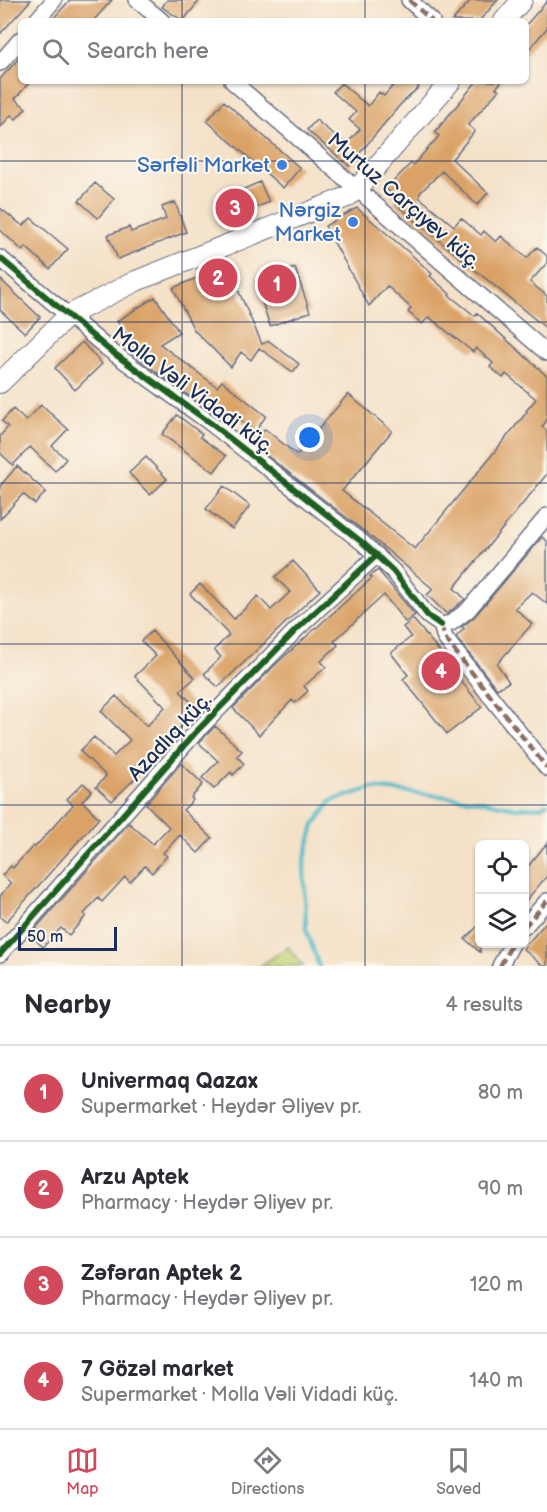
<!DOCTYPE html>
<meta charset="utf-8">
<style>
body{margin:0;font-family:"Balsamiq Sans",sans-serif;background:#f2f2f3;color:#2b2b33}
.controls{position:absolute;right:18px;bottom:18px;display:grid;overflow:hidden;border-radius:9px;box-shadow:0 2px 4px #0004}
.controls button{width:54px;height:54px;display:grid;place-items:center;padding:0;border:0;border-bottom:2px solid #e1e1e2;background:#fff;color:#2b2b33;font:30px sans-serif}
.scale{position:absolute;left:18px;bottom:15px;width:99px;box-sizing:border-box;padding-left:6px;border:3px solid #1b2f5e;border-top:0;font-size:16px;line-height:21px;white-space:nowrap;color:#1b2f5e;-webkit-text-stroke:4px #fbf7ec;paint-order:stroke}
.you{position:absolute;left:310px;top:438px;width:21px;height:21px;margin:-15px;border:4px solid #fff;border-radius:50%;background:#1a73e8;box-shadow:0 0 0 9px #1a73e833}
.badge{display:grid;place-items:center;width:39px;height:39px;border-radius:50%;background:#d1495b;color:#fff;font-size:20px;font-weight:700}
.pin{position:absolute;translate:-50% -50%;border:3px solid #fff;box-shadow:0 2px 6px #0006}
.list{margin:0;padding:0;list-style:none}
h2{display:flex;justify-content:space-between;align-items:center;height:78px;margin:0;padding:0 24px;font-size:26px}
h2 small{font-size:20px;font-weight:400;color:#7c7c81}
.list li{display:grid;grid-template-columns:39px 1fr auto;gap:18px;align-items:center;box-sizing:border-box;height:96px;padding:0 24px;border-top:2px solid #e1e1e2}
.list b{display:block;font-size:22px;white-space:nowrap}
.list p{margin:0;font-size:20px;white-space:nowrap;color:#7c7c81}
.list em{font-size:20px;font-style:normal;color:#7c7c81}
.icon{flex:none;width:33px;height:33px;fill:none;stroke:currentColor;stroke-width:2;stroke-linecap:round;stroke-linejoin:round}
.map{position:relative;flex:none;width:547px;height:966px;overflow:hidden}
.search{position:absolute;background:#fff;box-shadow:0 2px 4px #0004;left:18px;right:18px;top:18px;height:66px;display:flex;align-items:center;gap:15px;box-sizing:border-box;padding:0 21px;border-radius:9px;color:#7c7c81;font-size:22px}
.sheet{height:462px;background:#fff}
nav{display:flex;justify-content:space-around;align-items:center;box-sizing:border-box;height:84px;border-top:2px solid #e1e1e2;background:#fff;font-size:16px;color:#7c7c81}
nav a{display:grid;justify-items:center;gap:3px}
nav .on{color:#d1495b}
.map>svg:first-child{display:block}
.green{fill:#c3d375;stroke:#6f816a;stroke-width:1.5}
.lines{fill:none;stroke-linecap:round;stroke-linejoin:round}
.stream{stroke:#4fbbcb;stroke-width:4}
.building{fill:#daa266}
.minor-casing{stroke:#676d83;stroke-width:18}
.major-casing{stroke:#676d83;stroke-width:22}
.minor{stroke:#fff;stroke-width:15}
.major{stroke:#fff;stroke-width:20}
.quiet{stroke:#8d6e63;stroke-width:4.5;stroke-dasharray:9 4.5;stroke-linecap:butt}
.cycleway-casing{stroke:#fbf7ec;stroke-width:10}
.cycleway{stroke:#1b5e20;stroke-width:6}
.grid{fill:none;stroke:#1b2f5e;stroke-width:1.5;stroke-opacity:0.55}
.shop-dot{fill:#3f7fe0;stroke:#fbf7ec;stroke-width:2}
.labels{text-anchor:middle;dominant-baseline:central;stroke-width:4.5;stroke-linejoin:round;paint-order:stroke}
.shop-label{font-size:21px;fill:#366cbe;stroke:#fbf7ec;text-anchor:end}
.street-label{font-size:21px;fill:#1b2f5e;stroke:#fbf7ec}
</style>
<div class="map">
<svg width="547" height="966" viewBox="0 0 547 966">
<rect width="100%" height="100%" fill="#fbf7ec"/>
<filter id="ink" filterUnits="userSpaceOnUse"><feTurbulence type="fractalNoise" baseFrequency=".0167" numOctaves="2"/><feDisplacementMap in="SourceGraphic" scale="12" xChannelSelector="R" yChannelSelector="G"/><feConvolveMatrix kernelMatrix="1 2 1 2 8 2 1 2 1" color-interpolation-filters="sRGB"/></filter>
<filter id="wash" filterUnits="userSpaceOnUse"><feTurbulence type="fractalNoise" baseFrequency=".008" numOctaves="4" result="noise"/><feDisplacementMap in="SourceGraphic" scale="24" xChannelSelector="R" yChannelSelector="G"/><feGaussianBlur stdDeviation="1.35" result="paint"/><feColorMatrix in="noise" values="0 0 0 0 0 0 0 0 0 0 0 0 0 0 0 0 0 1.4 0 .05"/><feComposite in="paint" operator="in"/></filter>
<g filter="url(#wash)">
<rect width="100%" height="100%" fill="#f4e1c7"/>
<!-- green -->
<path class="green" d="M288,947L303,966H260Z"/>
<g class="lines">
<!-- stream -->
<path class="stream" d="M319,966L306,929L304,862L314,825L331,801L372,788L476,800L516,808L541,807L547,804"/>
</g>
<g id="blocks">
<!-- building -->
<path class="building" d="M0,0H31L0,34Z
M70,0H112L93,21H51Z
M167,0H200L183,21L162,7Z
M471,0H498L479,21H452Z
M547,1V28L526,53V25Z
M21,56V81H27L29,83L15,99L26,108L16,119L11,115L0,128V79Z
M397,81H413L419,87L400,105L349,166L307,130L316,120L346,145L360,129L349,120L356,112L333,92L341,83L368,106L379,92L384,96Z
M477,81H502L496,88L499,90L468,125L475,131L452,159L488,193L477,205L442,171L420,193L419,197L454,226L461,218L481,235L484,231L496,242L501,236L527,258L537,247L547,256V263L530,282L547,296V329L412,218L394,202L397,199L386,189L411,163L413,165L439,136L435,132Z
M224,101L300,168L283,188L207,121Z
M260,182L269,202L229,220L221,199Z
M95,183L114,199L98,218L79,201Z
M175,202L186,232L118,259L108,235L129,227L131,232L166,219L162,207Z
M0,208L23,226L31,218L68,249L50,269L26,247L23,251L0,230Z
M357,208L414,257L432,274L430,276L450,294L449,295L475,316L477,313L547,376V420L542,427L547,431V474L454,588L465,599L447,614L427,595L433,589L369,535L252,444L265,429L297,455L348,394L392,431L342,491L415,549L527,412L526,411L536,399L506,374L503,378L490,367L493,363L476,348L473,352L429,317L422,324L408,312L411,308L387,286L369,306L325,226Z
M227,265L262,344L269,341L299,364L293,372L259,348L251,360L241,352L231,367L194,330L173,288Z
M295,268L310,312L270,326L255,281Z
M0,279L40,317L25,333L0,310Z
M155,297L179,332L160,344L217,387L222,381L266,416L255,432L238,418L231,427L124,348L130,341L117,321Z
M82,342L102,364L75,390L55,368Z
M41,405L68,429L52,446L66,459L55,471L30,447L13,465L0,453V436L8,427L2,421L13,409L26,421Z
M177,415L202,434L200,437L226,456L214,472L162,434Z
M146,457L167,479L150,495L129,473Z
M17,466L46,492L35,504L23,494L0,519V486Z
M224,486L250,506L232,529L206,509Z
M542,537L547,541V604L532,592L515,608L532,624L497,664L509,682L497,689L456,637L464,629L462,627L475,616Z
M293,561L320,590L218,687L204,674L221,657L214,650L229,635L190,594L200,584L234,619L258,596L271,610L290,592L275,577Z
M378,570L415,615L405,622L384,595L334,641L338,645L321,661L326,667L304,686L308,691L295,703L292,700L259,735L233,708L277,663L372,578L370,576Z
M413,619L459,675L457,676L482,707L447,734L403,679L408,675L391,653L411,637L403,627Z
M152,631L195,678L180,691L198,709L164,745L165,746L151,763L112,801L96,787L106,776L80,751L94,737L114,756L130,740L101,711L116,696L147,726L165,707L135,676L156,656L141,641Z
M215,726L242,751L237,756L244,764L233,775L231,772L214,789L202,778L218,761L199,743Z
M181,763L203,784L191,798L193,800L183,810L212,838L198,853L180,835L163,853L167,856L152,873L145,866L130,882L125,877L102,902L98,898L84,914L86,916L69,935L61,928L43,947L30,935L129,823L153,844L169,827L146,804Z
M83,783L92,791L82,801L99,818L6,922L0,917V896L11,883L2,875L11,866L13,868L33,846L35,847L73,805L67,799Z
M547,843V876L525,902V870Z
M547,921V966H543L523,949Z
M480,924V952L465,939Z"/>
</g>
</g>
<g filter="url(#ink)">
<use href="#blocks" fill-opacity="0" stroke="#676d83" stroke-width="1.5"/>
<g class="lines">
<defs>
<path id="minor" d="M137,0L162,21
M409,0L432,21
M36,21L54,0
M0,63L21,39
M232,81L547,353
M0,258L108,349L213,425L363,543L393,571L428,616L441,625
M441,625L445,638L451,646L547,768
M441,625L451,623L468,610L547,516
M524,927L547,901
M0,954L195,733L298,628L377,555
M500,966L512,944"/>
<path id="major" d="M504,21L522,0
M0,383L69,315L136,281L347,197L358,188L451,81"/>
</defs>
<!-- minor casing -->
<use href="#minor" class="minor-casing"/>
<!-- major casing -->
<use href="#major" class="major-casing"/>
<!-- minor -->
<use href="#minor" class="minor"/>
<!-- major -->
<use href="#major" class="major"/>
<!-- quiet -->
<path class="quiet" d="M409,0L432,21
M441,625L445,638L451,646L547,768
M524,927L547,901
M500,966L512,944"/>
<defs>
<path id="cycleway" d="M0,258L108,349L213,425L363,543L393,571L428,616L441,625
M0,954L195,733L298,628L377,555"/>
</defs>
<!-- cycleway casing -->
<use href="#cycleway" class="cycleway-casing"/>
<!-- cycleway -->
<use href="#cycleway" class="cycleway"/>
</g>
</g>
<!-- grid -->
<path class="grid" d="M182,0V21M365,0V21M182,81V966M365,81V966M0,161H547M0,322H547M0,483H547M0,644H547M0,805H547"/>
<!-- markers -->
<g class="shop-dot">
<circle cx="282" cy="165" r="6"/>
<circle cx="353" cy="222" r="6"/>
</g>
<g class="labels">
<!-- shop labels -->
<g class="shop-label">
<text x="270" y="165">Sərfəli Market</text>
<text x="341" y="210">Nərgiz<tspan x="341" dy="24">Market</tspan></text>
</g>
<!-- street labels -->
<g class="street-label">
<text transform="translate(404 201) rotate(41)">Murtuz Carçıyev küç.</text>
<text transform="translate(193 391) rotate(37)">Molla Vəli Vidadi küç.</text>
<text transform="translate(170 737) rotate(-47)">Azadlıq küç.</text>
</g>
</g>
</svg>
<div class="controls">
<button><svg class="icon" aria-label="locate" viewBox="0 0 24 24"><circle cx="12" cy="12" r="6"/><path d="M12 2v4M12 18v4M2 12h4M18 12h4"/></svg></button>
<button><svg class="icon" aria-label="layers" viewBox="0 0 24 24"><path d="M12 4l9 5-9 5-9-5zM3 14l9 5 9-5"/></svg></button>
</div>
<div class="scale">50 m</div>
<div class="you"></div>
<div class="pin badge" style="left:277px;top:284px">1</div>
<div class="pin badge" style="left:218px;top:278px">2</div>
<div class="pin badge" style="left:235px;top:208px">3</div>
<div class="pin badge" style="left:441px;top:671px">4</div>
<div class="search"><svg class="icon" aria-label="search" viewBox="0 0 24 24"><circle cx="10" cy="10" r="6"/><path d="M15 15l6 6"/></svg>Search here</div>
</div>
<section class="sheet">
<h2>Nearby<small>4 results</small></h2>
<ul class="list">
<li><span class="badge">1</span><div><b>Univermaq Qazax</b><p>Supermarket · Heydər Əliyev pr.</p></div><em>80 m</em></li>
<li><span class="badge">2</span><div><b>Arzu Aptek</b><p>Pharmacy · Heydər Əliyev pr.</p></div><em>90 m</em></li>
<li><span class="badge">3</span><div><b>Zəfəran Aptek 2</b><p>Pharmacy · Heydər Əliyev pr.</p></div><em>120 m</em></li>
<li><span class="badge">4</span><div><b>7 Gözəl market</b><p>Supermarket · Molla Vəli Vidadi küç.</p></div><em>140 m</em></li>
</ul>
</section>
<nav>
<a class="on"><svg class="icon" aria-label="map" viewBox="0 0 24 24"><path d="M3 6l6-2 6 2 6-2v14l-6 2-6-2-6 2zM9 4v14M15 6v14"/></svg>Map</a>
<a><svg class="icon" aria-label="directions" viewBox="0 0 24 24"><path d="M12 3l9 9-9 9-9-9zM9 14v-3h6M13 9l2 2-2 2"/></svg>Directions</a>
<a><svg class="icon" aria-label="saved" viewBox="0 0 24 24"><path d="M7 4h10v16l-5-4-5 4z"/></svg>Saved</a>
</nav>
